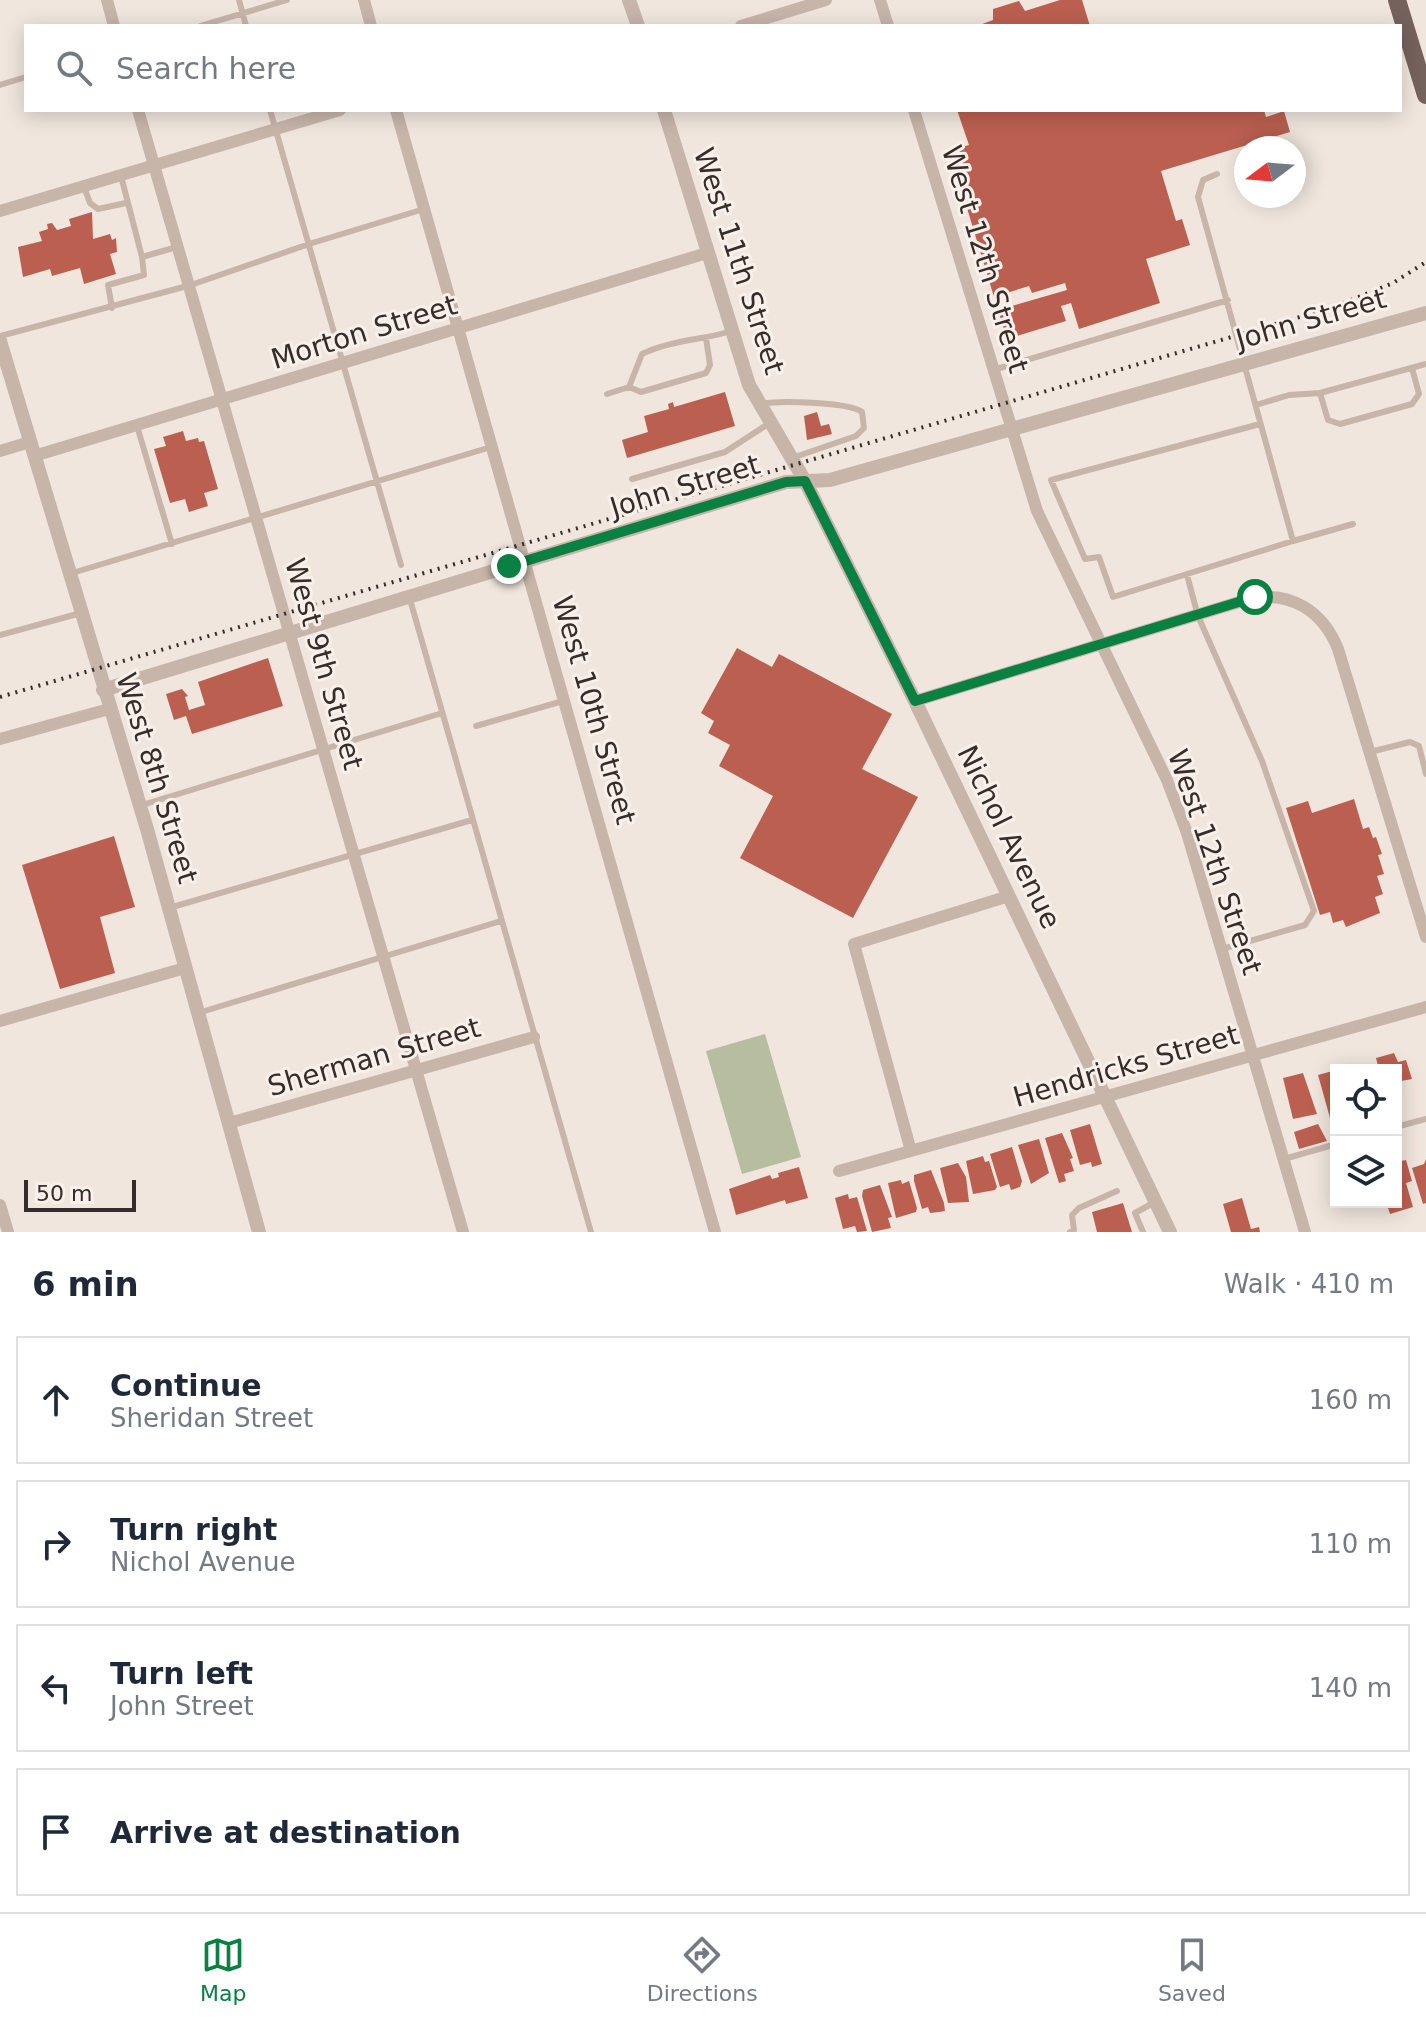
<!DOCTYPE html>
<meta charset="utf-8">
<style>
body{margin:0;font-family:"DejaVu Sans",sans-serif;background:#f2f2f3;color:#1f2937}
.controls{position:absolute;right:24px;bottom:24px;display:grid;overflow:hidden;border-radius:0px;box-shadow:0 4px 20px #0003}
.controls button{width:72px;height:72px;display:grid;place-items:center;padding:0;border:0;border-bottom:2px solid #e0e1e3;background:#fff;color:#1f2937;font:40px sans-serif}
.compass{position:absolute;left:1234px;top:136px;width:72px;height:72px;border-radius:50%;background:#fff;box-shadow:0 4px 20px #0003;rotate:254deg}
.scale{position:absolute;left:24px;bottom:20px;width:112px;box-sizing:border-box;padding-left:8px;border:4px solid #362c29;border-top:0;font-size:22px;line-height:28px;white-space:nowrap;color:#362c29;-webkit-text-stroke:6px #f8f0ea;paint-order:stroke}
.stop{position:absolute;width:24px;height:24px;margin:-18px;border:6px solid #0b8043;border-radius:50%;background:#fff}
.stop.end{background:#0b8043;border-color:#fff;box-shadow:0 2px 8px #0008}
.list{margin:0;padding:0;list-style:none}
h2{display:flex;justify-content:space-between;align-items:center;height:104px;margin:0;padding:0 32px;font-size:34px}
h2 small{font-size:26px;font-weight:400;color:#747a83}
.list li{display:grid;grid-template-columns:52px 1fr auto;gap:24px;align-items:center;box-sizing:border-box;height:128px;margin:0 16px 16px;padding:0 16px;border:2px solid #e0e1e3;border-radius:0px}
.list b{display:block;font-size:30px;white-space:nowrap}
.list p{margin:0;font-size:26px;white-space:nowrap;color:#747a83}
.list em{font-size:26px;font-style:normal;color:#747a83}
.icon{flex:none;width:44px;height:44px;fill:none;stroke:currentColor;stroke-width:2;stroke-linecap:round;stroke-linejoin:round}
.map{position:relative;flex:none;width:1426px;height:1232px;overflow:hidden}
.search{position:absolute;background:#fff;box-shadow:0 4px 20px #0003;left:24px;right:24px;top:24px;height:88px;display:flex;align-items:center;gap:20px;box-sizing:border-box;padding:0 28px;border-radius:0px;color:#747a83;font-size:30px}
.sheet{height:680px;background:#fff}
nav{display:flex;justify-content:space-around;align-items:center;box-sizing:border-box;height:112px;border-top:2px solid #e0e1e3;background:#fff;font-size:22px;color:#747a83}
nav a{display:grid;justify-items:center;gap:4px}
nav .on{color:#0b8043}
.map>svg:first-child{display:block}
.grass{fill:#b6be9f}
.building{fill:#bb6050}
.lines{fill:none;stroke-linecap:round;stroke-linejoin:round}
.service{stroke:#c7b5aa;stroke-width:6}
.minor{stroke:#c7b5aa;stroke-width:12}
.tertiary{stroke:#c7b5aa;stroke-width:14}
.primary{stroke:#76625c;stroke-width:18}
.rail{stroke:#362c29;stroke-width:4;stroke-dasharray:2 6;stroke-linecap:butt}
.route{stroke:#0b8043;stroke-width:10}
.labels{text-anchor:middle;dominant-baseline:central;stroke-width:6;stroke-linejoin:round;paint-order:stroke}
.street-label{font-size:28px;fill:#362c29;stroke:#f8f0ea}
</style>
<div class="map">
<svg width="1426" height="1232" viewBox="0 0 1426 1232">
<rect width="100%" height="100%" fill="#f0e6de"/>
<!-- grass -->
<path class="grass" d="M765,1034L801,1157L742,1174L706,1051Z"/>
<!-- building -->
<path class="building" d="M1060,0H1082L1090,26H977L993,20V9L1019,1L1025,11Z
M957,110H1264L1266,117L1284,111L1290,132L1161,171L1176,221L1182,219L1190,245L1146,259L1160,303L1079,329L1071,303L1061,306L1066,321L1007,339L998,310L1067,290L1065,283L1032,293L1029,286L994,297L953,162L961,159L958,148L969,145Z
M92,212L93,239L110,234L112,240L116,238L117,252L110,254L116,274L84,284L80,268L52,276L50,269L23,277L18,247L42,241L39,232L48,229L47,224L52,223L57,230L71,226L69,219Z
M725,392L735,426L627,458L622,440L648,432L644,416L669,409L668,404L673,402L674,407Z
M817,412L821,426L829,424L832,434L807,440L804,416Z
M183,431L186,441L198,438L199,442L204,441L218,489L204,493L208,506L189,512L185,499L170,503L154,449L166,446L163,437Z
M737,648L772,667L779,654L892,714L862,769L918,797L853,918L740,858L773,796L719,766L730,745L708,733L714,721L701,713Z
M268,658L283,706L192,734L186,716L174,720L166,694L182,689L188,696L185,697L189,710L205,705L198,682Z
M1354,799L1363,829L1369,827L1373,838L1376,837L1382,854L1378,855L1384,874L1377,876L1383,894L1375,897L1380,913L1346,927L1343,920L1333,923L1330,912L1320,915L1286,808L1308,801L1312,813Z
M114,836L135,907L100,917L115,973L60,989L22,865Z
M1394,1053L1398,1062L1406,1060L1412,1079L1396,1082V1070H1379L1376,1058Z
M1336,1070V1124L1332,1125L1318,1075Z
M1303,1073L1317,1114L1293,1119L1283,1078Z
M1090,1124L1102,1164L1092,1167L1091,1162L1080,1165L1070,1130Z
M1318,1124L1327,1141L1299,1149L1294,1132Z
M1062,1133L1073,1158L1070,1159L1074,1171L1064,1174L1066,1181L1059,1183L1045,1138Z
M1039,1139L1049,1173L1031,1184L1018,1145Z
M1012,1147L1022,1181L1020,1187L1011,1190L1009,1184L1000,1187L990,1154Z
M983,1156L985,1162L989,1161L997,1187L995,1190L973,1194L966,1161Z
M1426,1159V1203L1423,1204L1412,1168L1424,1164Z
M1406,1160L1412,1181L1406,1183L1413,1207L1390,1214L1386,1202H1396V1162Z
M958,1163L966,1177L969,1202L948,1203L940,1168Z
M799,1167L808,1198L786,1204L785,1200L736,1215L729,1189L770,1175L772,1179L779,1177L778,1173Z
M931,1170L944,1203L945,1211L939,1212L930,1213L928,1207L922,1209L914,1181V1175Z
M901,1180L902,1184L909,1181L917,1208L916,1212L896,1218L888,1183Z
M880,1185L892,1217L888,1218L891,1228L872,1232L862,1196L863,1190Z
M848,1194L849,1199L857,1197L867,1231L857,1232L855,1226L843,1229L835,1198Z
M1242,1198L1251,1229L1259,1227L1260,1232H1231L1223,1204Z
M1123,1203L1132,1232H1097L1092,1212Z"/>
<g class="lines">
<!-- service -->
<path class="service" d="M239,0L246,26
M200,26L287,0
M0,85L26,77
M270,110L401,565
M1217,174L1203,180L1198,197L1293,541L1353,524
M121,176L142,257
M84,187L90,203L98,209L126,203
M112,308L108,285L144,275L142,257L177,247
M0,336L191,285L309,244L424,209
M993,370L1228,300
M629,387L641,392L706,373L710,365L706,338
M1320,393L1328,420L1340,424L1412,404L1419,394L1412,368
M607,394L629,387L642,354C672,340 702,340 732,331
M760,404C778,400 849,402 862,412L864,428L856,436L792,458
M1256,405L1289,395L1320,393L1426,364
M1260,424L1051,480L1085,559L1099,557L1113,597L1293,541
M137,426L172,544
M632,479L725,452L771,422
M69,574L491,447
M1187,575L1198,616L1262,761L1314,911L1305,925L1222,949
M409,596L591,1232
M0,635L81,613
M476,726L563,701
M1370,752L1410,742L1419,746L1426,774
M139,806L442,713
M169,908L472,820
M198,1013L501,921
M1396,1127L1426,1119
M1284,1159L1336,1144
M1070,1232L1074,1230L1072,1215L1079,1208L1117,1191
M1143,1232L1135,1213L1155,1202"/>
<!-- minor -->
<path class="minor" d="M107,0L114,26
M364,0L371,26
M880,0L888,26
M741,26L826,0
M138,110L463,1232
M396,110L715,1232
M914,110L1037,511L1167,780L1187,833L1305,1232
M0,211L340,110
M0,451L30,442
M34,456L707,253
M915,701L1249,599C1290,590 1323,611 1338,649L1426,937
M0,739L109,709
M0,1021L185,968
M229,1123L534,1037
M911,1151L854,944L1009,896
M839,1171L1426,1007
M0,1205L8,1232"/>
<!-- tertiary -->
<path class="tertiary" d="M629,0L638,26
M664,110L749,385L805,481L915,701L1170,1232
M0,341L147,829L259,1232
M103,690L786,482L830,480L1426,313"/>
<!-- primary -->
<path class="primary" d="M1397,0L1426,95"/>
<!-- rail -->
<path class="rail" d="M0,697L1334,307L1393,283L1426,262"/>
</g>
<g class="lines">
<!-- route -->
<path class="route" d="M509,566L786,482L805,481L915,701L1255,597"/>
</g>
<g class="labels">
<!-- street labels -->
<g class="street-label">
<text transform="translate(985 259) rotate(73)">West 12th Street</text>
<text transform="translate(739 261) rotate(72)">West 11th Street</text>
<text transform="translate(1311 319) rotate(-16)">John Street</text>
<text transform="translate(364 332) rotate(-17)">Morton Street</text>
<text transform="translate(685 486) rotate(-17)">John Street</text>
<text transform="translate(324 664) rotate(74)">West 9th Street</text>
<text transform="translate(594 710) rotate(74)">West 10th Street</text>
<text transform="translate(157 778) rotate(73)">West 8th Street</text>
<text transform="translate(1009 837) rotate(64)">Nichol Avenue</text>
<text transform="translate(1215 862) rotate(71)">West 12th Street</text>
<text transform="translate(374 1057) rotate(-16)">Sherman Street</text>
<text transform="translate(1126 1066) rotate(-16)">Hendricks Street</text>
</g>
</g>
</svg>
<div class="controls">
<button><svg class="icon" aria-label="locate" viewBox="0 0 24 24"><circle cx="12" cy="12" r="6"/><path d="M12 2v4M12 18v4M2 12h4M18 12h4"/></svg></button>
<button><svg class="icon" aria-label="layers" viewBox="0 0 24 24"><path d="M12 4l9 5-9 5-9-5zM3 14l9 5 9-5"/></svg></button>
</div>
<svg class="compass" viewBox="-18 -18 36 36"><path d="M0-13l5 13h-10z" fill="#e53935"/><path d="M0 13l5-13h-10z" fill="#747a83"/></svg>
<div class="scale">50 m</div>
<div class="stop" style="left:1255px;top:597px"></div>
<div class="stop end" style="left:509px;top:566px"></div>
<div class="search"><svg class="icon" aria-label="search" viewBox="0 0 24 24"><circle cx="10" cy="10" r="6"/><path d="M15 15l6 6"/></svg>Search here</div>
</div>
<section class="sheet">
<h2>6 min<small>Walk · 410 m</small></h2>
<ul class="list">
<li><svg class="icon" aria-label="ahead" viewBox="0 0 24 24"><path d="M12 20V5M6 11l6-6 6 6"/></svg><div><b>Continue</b><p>Sheridan Street</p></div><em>160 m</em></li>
<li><svg class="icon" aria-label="right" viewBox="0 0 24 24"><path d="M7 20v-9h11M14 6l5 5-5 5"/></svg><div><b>Turn right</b><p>Nichol Avenue</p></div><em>110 m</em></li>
<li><svg class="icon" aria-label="left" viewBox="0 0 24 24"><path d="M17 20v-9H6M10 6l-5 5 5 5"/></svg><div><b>Turn left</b><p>John Street</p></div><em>140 m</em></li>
<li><svg class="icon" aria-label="arrive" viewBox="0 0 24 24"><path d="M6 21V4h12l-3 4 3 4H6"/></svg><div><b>Arrive at destination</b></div></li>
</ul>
</section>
<nav>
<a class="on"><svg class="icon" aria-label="map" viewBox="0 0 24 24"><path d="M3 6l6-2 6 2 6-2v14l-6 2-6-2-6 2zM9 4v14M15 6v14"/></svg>Map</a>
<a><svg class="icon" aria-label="directions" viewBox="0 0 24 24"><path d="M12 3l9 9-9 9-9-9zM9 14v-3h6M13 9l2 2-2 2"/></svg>Directions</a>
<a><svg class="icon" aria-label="saved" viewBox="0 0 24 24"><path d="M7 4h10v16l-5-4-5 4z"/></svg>Saved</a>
</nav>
